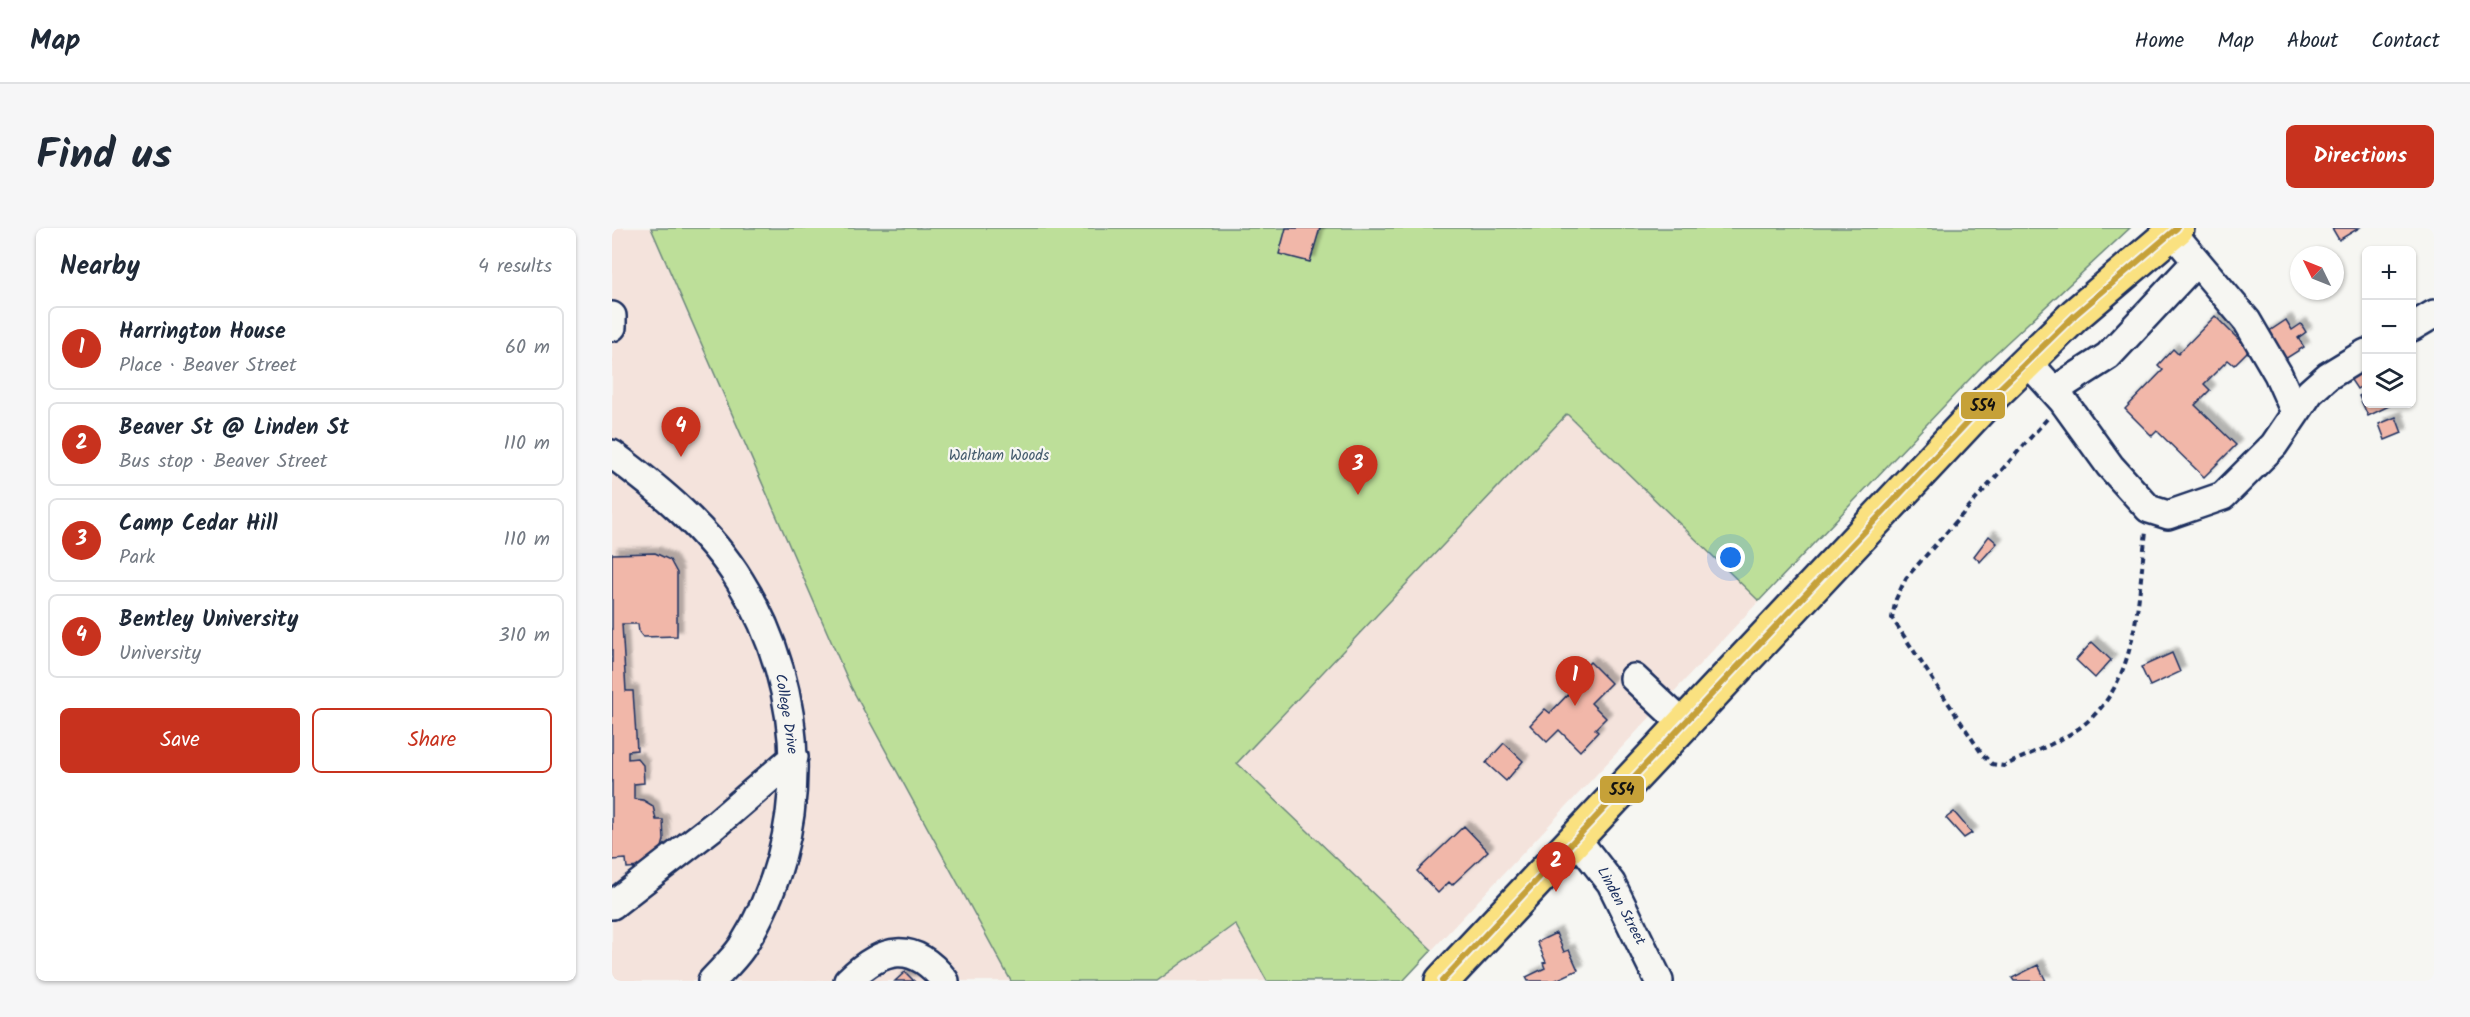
<!DOCTYPE html>
<meta charset="utf-8">
<style>
body{margin:0;font-family:Kalam,sans-serif;background:#f6f6f7;color:#1f2937}
.controls{position:absolute;right:18px;top:18px;display:grid;overflow:hidden;border-radius:9px;box-shadow:0 2px 4px #0004}
.controls button{width:54px;height:54px;display:grid;place-items:center;padding:0;border:0;border-bottom:2px solid #e0e1e3;background:#fff;color:#1f2937;font:30px sans-serif}
.compass{position:absolute;left:1678px;top:18px;width:54px;height:54px;border-radius:50%;background:#fff;box-shadow:0 2px 4px #0004;rotate:313deg}
.you{position:absolute;left:1119px;top:330px;width:21px;height:21px;margin:-15px;border:4px solid #fff;border-radius:50%;background:#1a73e8;box-shadow:0 0 0 9px #1a73e833}
.badge{display:grid;place-items:center;width:39px;height:39px;border-radius:50%;background:#c8321e;color:#fff;font-size:20px;font-weight:700}
.pin{position:absolute;translate:-50% -50px;filter:drop-shadow(0 2px 3px #0008)}
.pin::after{content:'';position:absolute;top:32px;width:21px;height:18px;background:inherit;clip-path:polygon(0 0,100% 0,50% 100%)}
.list{margin:0;padding:0;list-style:none}
h2{display:flex;justify-content:space-between;align-items:center;height:78px;margin:0;padding:0 24px;font-size:26px}
h2 small{font-size:20px;font-weight:400;color:#747a83}
.list li{display:grid;grid-template-columns:39px 1fr auto;gap:18px;align-items:center;box-sizing:border-box;height:84px;margin:0 12px 12px;padding:0 12px;border:2px solid #e0e1e3;border-radius:9px}
.list b{display:block;font-size:22px;white-space:nowrap}
.list p{margin:0;font-size:20px;white-space:nowrap;color:#747a83}
.list em{font-size:20px;font-style:normal;color:#747a83}
.actions{display:flex;gap:12px;padding:18px 24px}
.actions a{flex:1;padding:14px 0;border:2px solid #c8321e;border-radius:9px;text-align:center;font-size:21px;color:#c8321e}
.actions .main{background:#c8321e;color:#fff}
.icon{flex:none;width:33px;height:33px;fill:none;stroke:currentColor;stroke-width:2;stroke-linecap:round;stroke-linejoin:round}
.map{position:relative;flex:none;width:1822px;height:753px;overflow:hidden;border-radius:9px}
header{display:flex;align-items:center;gap:36px;box-sizing:border-box;height:84px;padding:0 30px;background:#fff;border-bottom:2px solid #e0e1e3}
header strong{font-size:28px}
nav{display:flex;gap:33px;margin-inline-start:auto;font-size:21px}
.intro{display:flex;align-items:center;justify-content:space-between;box-sizing:border-box;height:144px;padding:0 36px}
h1{margin:0;font-size:42px}
.button{padding:15px 27px;border-radius:9px;background:#c8321e;color:#fff;font-size:21px;font-weight:700}
main{display:flex;gap:36px;padding:0 36px}
aside{flex:1;background:#fff;border-radius:9px;box-shadow:0 2px 4px #0004}
.map>svg:first-child{display:block}
.built{fill:#f4e3dc}
.green{fill:#bddf99;stroke:#6c877c;stroke-width:1.5}
.building{fill:#f1b7a9;stroke:#1b2f5e;stroke-width:1.5;filter:url(#shadow)}
.lines{fill:none;stroke-linecap:round;stroke-linejoin:round}
.minor-casing{stroke:#1b2f5e;stroke-width:32}
.major-casing{stroke:#1b2f5e;stroke-width:38}
.path{stroke:#1b2f5e;stroke-width:4;stroke-dasharray:6 4.5;stroke-linecap:butt}
.minor{stroke:#f6f6f2;stroke-width:27}
.major{stroke:#fae180;stroke-width:33}
.bus-1-casing{stroke:#f6f6f2;stroke-width:10}
.bus-1{stroke:#c6a138;stroke-width:6}
.labels{text-anchor:middle;dominant-baseline:central;stroke-width:4.5;stroke-linejoin:round;paint-order:stroke}
.park-label{font-size:15px;fill:#445b6d;stroke:#f6f6f2}
.street-label{font-size:15px;fill:#1b2f5e;stroke:#f6f6f2}
.line-badge{stroke:#f6f6f2;stroke-width:2}
.pale-badge-label{font-size:16px;text-anchor:middle;font-weight:bold;fill:#111}
</style>
<header>
<strong>Map</strong>
<nav><a>Home</a><a>Map</a><a>About</a><a>Contact</a></nav>
</header>
<div class="intro"><h1>Find us</h1><a class="button">Directions</a></div>
<main>
<aside>
<h2>Nearby<small>4 results</small></h2>
<ul class="list">
<li><span class="badge">1</span><div><b>Harrington House</b><p>Place · Beaver Street</p></div><em>60 m</em></li>
<li><span class="badge">2</span><div><b>Beaver St @ Linden St</b><p>Bus stop · Beaver Street</p></div><em>110 m</em></li>
<li><span class="badge">3</span><div><b>Camp Cedar Hill</b><p>Park</p></div><em>110 m</em></li>
<li><span class="badge">4</span><div><b>Bentley University</b><p>University</p></div><em>310 m</em></li>
</ul>
<div class="actions"><a class="main">Save</a><a>Share</a></div>
</aside>
<div class="map">
<svg width="1822" height="753" viewBox="0 0 1822 753">
<defs>
<filter id="shadow"><feDropShadow dx="5.5" dy="-5.5" stdDeviation="1.5" flood-color="#0004"/></filter>
</defs>
<rect width="100%" height="100%" fill="#f6f6f2"/>
<filter id="ink" filterUnits="userSpaceOnUse"><feTurbulence type="fractalNoise" baseFrequency=".0167" numOctaves="2"/><feDisplacementMap in="SourceGraphic" scale="12" xChannelSelector="R" yChannelSelector="G"/><feConvolveMatrix kernelMatrix="1 2 1 2 8 2 1 2 1" color-interpolation-filters="sRGB"/></filter>
<g filter="url(#ink)">
<!-- built -->
<path class="built" d="M0,0H39L239,459L399,753H0Z
M956,185L1147,373L820,722L625,535Z
M624,696L655,753H545Z"/>
<!-- green -->
<path class="green" d="M39,0H1518L1371,137L1147,373L955,186L625,535L820,722L791,753H655L623,696L545,753H399L239,459Z"/>
<!-- building -->
<path class="building" d="M674,0H708L698,34L667,26Z
M1720,0H1747L1727,12Z
M1603,88L1637,122L1622,137L1616,132L1592,156L1598,162L1583,177L1624,217L1592,249L1545,203L1540,208L1513,181L1551,142L1546,137L1561,121L1566,126Z
M1674,92L1680,102L1689,96L1694,104L1686,110L1692,119L1670,133L1653,106Z
M1754,137V155L1745,161L1737,149Z
M1754,164V176L1779,177L1756,188L1747,168Z
M1784,189L1790,205L1773,212L1767,196Z
M1377,308L1385,315L1368,334L1362,328Z
M43,325L58,332L65,345V408L31,409L27,404L26,396H10L14,463H21L25,522L16,523V531L25,530L31,537L32,555L22,556V571L31,572L41,578L44,592H51L52,612L49,623L29,639L15,640L14,631L0,632V326Z
M1480,414L1499,432L1483,450L1464,432Z
M1560,425L1568,444L1538,458L1529,439Z
M978,434L999,455L979,475L994,490L983,501L986,504L968,523L947,502L935,514L918,497L933,481L938,485L963,459L958,455Z
M892,515L911,533L894,553L874,535Z
M1342,584L1360,605L1352,610L1334,590Z
M852,598L876,623L840,657L837,654L826,665L805,643Z
M944,705L952,724L957,722L966,742L942,753H916L914,749L933,740L931,735L934,734L925,714Z
M1426,737L1434,753H1402L1400,750Z
M293,744L302,753H283Z"/>
<g class="lines">
<defs>
<path id="minor" d="M1560,4L1635,93L1666,146L1683,184
M0,88V99
M1800,99L1822,86
M1415,133L1451,173L1498,238L1537,281L1556,287L1611,268L1662,217L1698,164L1716,148L1754,125
M1443,162L1496,128L1583,35
M0,226C47,261 97,302 128,353C197,463 200,608 130,719C122,731 110,742 100,753
M1022,450L1070,495
M963,609L999,655L1047,753
M0,677L103,597L182,529
M236,753C270,719 301,712 333,753"/>
<path id="major" d="M830,753L1381,167L1463,87L1565,0"/>
</defs>
<!-- minor casing -->
<use href="#minor" class="minor-casing"/>
<!-- major casing -->
<use href="#major" class="major-casing"/>
<!-- path -->
<path class="path" d="M1435,191L1294,350L1284,371L1280,390L1370,526L1380,536L1392,538C1416,526 1449,514 1470,498C1528,453 1525,371 1534,304"/>
<!-- minor -->
<use href="#minor" class="minor"/>
<!-- major -->
<use href="#major" class="major"/>
<defs>
<path id="bus-1" d="M830,753L1381,167L1463,87L1565,0"/>
</defs>
<!-- bus-1 casing -->
<use href="#bus-1" class="bus-1-casing"/>
<!-- bus-1 -->
<use href="#bus-1" class="bus-1"/>
</g>
</g>
<g class="labels">
<!-- park labels -->
<g class="park-label">
<text x="387" y="228">Waltham Woods</text>
</g>
<!-- street labels -->
<g class="street-label">
<text transform="translate(174 486) rotate(81)">College Drive</text>
<text transform="translate(1009 678) rotate(62)">Linden Street</text>
</g>
</g>
<g class="line-badge">
<rect x="1348" y="163" width="46" height="29" rx="6" fill="#c6a138"/>
<rect x="987" y="547" width="46" height="29" rx="6" fill="#c6a138"/>
</g>
<g class="pale-badge-label">
<text x="1371" y="183">554</text>
<text x="1010" y="567">554</text>
</g>
</svg>
<div class="controls">
<button>+</button>
<button>−</button>
<button><svg class="icon" aria-label="layers" viewBox="0 0 24 24"><path d="M12 4l9 5-9 5-9-5zM3 14l9 5 9-5"/></svg></button>
</div>
<svg class="compass" viewBox="-18 -18 36 36"><path d="M0-13l5 13h-10z" fill="#e53935"/><path d="M0 13l5-13h-10z" fill="#747a83"/></svg>
<div class="you"></div>
<div class="pin badge" style="left:963px;top:478px">1</div>
<div class="pin badge" style="left:944px;top:664px">2</div>
<div class="pin badge" style="left:746px;top:267px">3</div>
<div class="pin badge" style="left:69px;top:229px">4</div>
</div>
</main>
